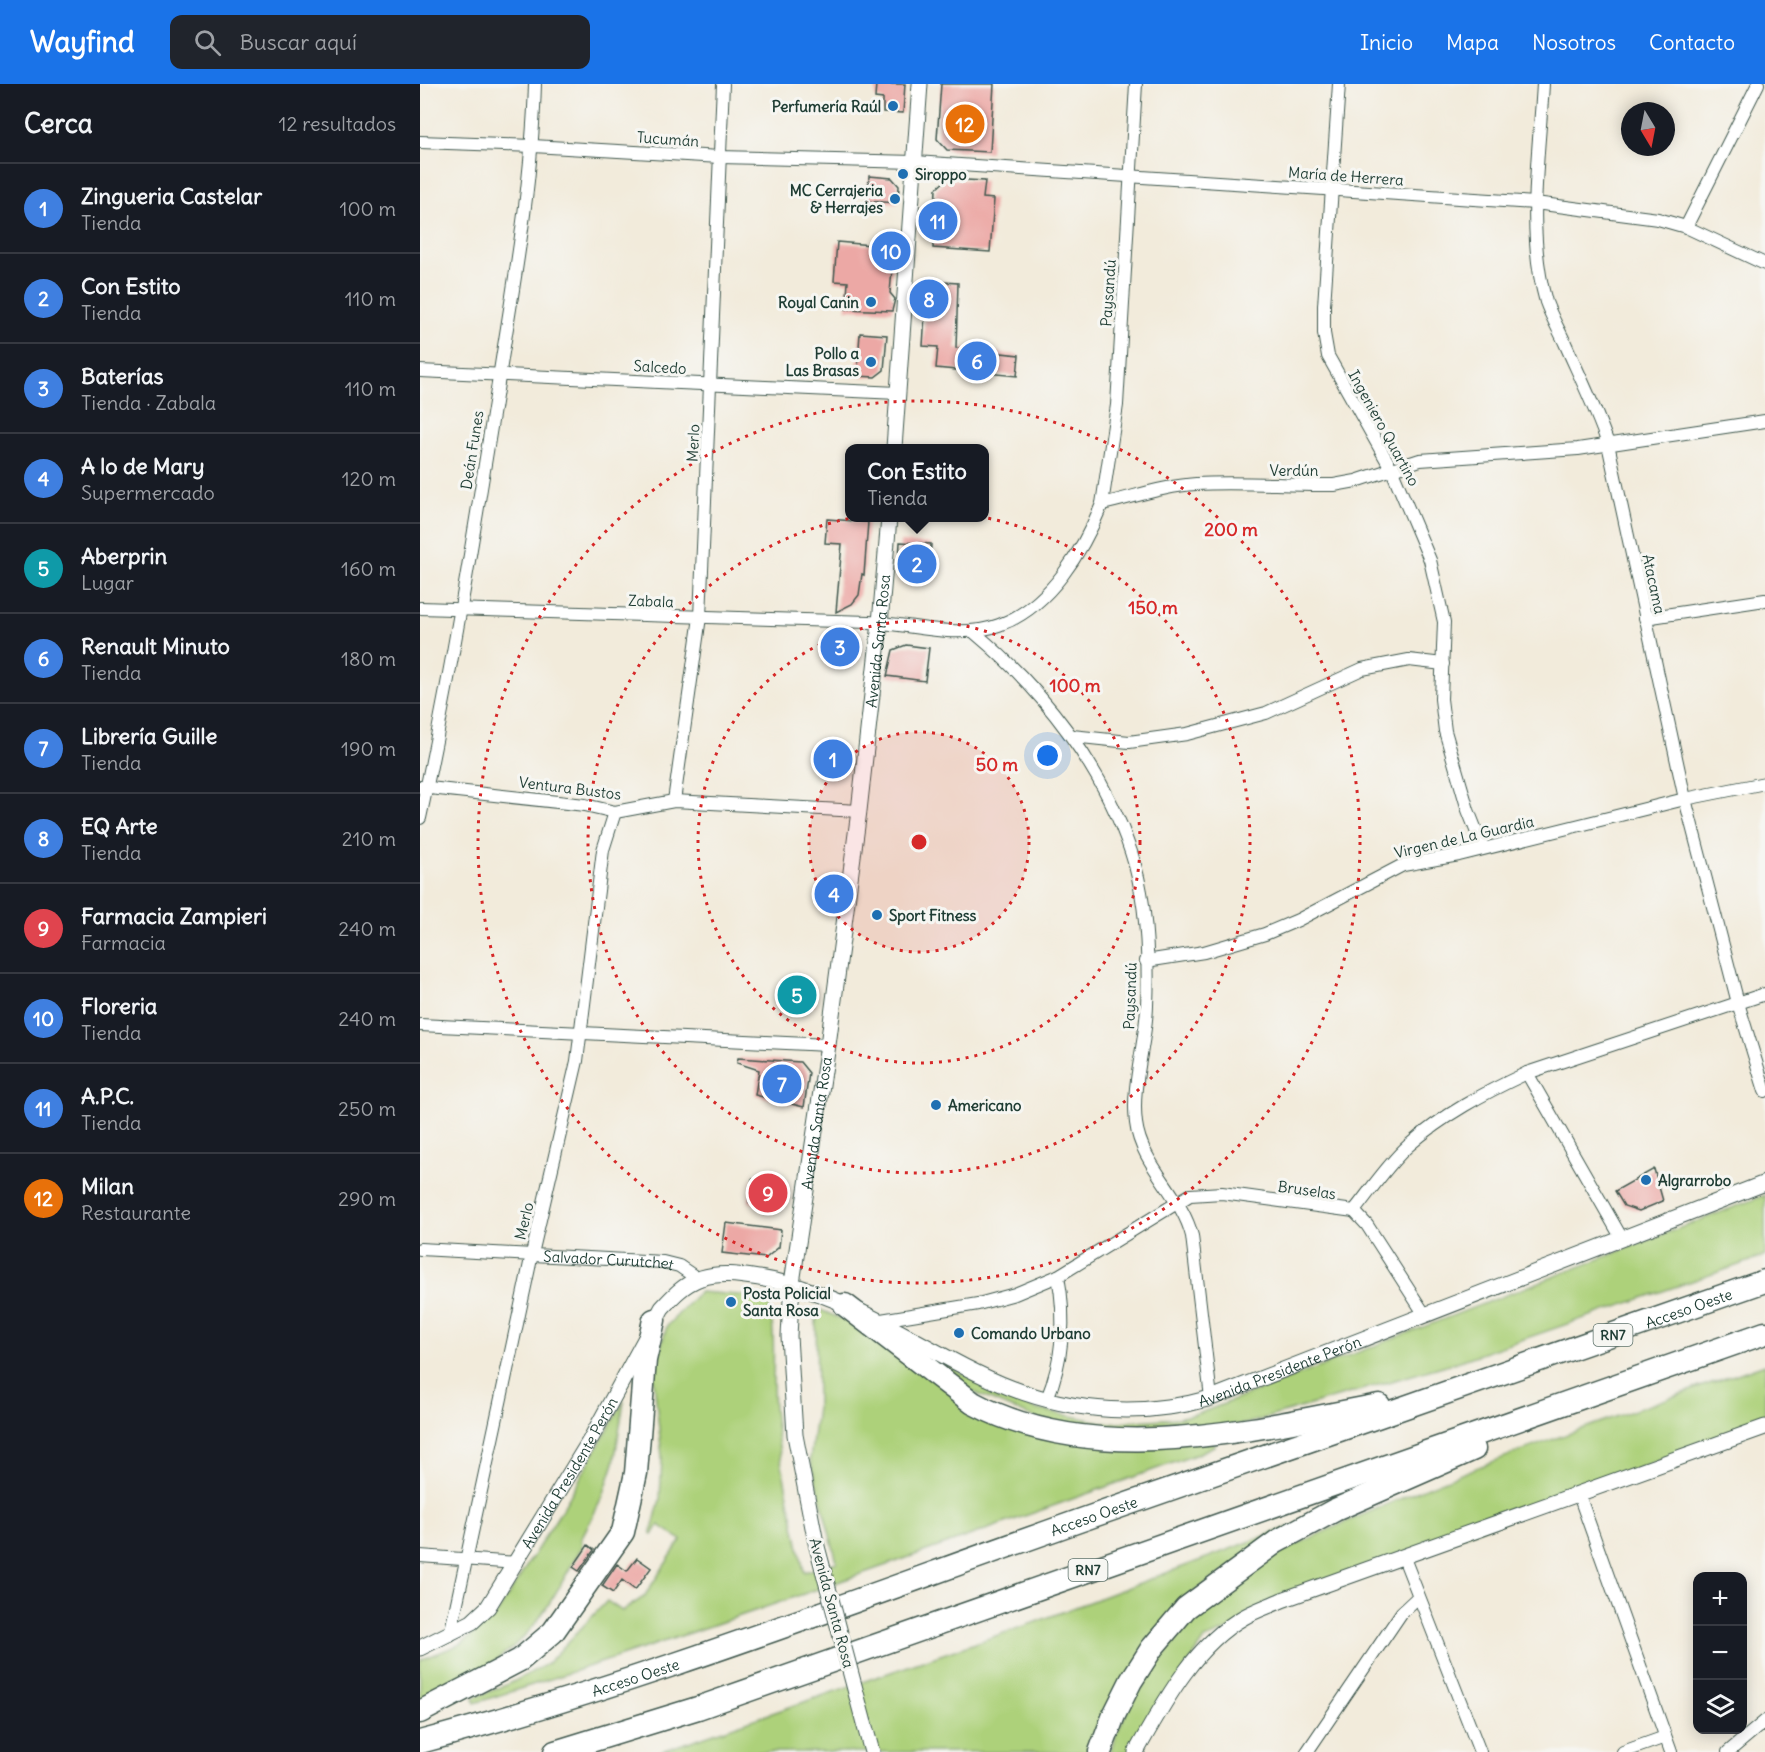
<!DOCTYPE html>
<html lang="es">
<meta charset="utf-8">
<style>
body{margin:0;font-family:Delius,sans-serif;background:#20242c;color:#f1f3f6}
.controls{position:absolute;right:18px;bottom:18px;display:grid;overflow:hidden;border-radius:12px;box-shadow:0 3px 15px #0003}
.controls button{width:54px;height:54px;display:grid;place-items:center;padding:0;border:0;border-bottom:2px solid #363941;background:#171b24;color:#f1f3f6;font:30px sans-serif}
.compass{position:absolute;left:1201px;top:18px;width:54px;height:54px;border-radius:50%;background:#171b24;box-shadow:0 3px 15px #0003;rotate:170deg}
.you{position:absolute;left:628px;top:672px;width:21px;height:21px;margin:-15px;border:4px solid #fff;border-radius:50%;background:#1a73e8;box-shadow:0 0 0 9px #1a73e833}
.badge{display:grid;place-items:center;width:39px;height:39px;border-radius:50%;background:#1a73e8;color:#fff;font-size:20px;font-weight:700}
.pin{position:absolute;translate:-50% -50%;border:3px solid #fff;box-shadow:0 2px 6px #0006}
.popup{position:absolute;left:425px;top:360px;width:144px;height:78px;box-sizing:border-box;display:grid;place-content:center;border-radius:12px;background:#171b24;filter:drop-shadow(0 2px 4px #0005);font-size:20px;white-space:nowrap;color:#9ea1a6}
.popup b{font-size:22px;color:#f1f3f6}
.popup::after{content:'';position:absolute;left:50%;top:100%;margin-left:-12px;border:12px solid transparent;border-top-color:#171b24}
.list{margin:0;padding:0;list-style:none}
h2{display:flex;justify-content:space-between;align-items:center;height:78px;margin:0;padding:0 24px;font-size:26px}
h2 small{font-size:20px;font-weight:400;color:#9ea1a6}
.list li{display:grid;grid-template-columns:39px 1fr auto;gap:18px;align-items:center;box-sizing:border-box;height:90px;padding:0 24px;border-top:2px solid #363941}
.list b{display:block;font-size:22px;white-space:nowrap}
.list p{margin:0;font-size:20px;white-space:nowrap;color:#9ea1a6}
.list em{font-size:20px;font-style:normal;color:#9ea1a6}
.icon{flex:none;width:33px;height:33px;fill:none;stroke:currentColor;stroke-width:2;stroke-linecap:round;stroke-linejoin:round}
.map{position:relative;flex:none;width:1345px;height:1668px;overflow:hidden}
header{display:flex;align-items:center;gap:36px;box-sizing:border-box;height:84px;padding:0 30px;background:#1a73e8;color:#fff}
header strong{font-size:28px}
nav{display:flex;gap:33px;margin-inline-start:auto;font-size:21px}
.search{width:420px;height:54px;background:#20242c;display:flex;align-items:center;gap:15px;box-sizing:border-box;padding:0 21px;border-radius:12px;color:#9ea1a6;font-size:22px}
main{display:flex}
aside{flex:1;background:#171b24}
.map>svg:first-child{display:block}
.green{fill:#add17a;stroke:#668757;stroke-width:1.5}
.building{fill:#eca8a5}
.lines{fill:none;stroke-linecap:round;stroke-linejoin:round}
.minor-casing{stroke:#3f574d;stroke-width:14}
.tertiary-casing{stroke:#3f574d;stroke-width:17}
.motorway-casing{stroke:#3f574d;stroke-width:25}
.minor{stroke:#fff;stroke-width:12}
.tertiary{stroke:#fff;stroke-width:15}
.motorway{stroke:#fff;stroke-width:22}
.tertiary-bridge-casing{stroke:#3f574d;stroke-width:17;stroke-linecap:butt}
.tertiary-bridge{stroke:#fff;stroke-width:15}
.ring{fill:none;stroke:#d62828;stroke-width:3;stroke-dasharray:3 6}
.poi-dot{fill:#1f6fb2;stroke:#f6f6f2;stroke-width:2}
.labels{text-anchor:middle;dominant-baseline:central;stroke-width:6;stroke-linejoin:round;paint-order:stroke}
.shield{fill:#f6f6f2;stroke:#60746d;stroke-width:1.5}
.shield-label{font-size:14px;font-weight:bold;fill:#1f3d34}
.poi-label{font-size:15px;font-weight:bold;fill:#1f3d34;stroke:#f6f6f2;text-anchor:start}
.street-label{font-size:15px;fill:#1f3d34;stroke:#f6f6f2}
.centre{fill:#d62828;stroke:#f6f6f2;stroke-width:3}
.ring-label{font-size:18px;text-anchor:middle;font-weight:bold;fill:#d62828;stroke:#f6f6f2;stroke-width:6;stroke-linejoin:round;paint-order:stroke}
</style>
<header>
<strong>Wayfind</strong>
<div class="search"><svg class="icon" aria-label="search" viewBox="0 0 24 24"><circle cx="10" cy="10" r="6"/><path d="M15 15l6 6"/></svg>Buscar aquí</div>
<nav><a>Inicio</a><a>Mapa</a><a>Nosotros</a><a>Contacto</a></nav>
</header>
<main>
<aside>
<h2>Cerca<small>12 resultados</small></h2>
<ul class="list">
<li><span class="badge" style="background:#3f7fe0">1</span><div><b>Zingueria Castelar</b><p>Tienda</p></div><em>100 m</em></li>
<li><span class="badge" style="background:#3f7fe0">2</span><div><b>Con Estito</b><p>Tienda</p></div><em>110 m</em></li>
<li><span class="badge" style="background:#3f7fe0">3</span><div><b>Baterías</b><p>Tienda · Zabala</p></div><em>110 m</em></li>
<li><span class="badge" style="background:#3f7fe0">4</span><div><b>A lo de Mary</b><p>Supermercado</p></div><em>120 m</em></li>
<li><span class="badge" style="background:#0f9aa8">5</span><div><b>Aberprin</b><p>Lugar</p></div><em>160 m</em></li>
<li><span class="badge" style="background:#3f7fe0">6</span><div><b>Renault Minuto</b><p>Tienda</p></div><em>180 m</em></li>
<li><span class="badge" style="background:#3f7fe0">7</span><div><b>Librería Guille</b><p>Tienda</p></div><em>190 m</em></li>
<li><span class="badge" style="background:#3f7fe0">8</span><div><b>EQ Arte</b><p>Tienda</p></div><em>210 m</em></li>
<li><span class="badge" style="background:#e0444e">9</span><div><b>Farmacia Zampieri</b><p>Farmacia</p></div><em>240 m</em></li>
<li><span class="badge" style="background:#3f7fe0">10</span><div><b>Floreria</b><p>Tienda</p></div><em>240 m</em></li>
<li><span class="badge" style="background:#3f7fe0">11</span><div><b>A.P.C.</b><p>Tienda</p></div><em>250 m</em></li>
<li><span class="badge" style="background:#e8710a">12</span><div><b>Milan</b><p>Restaurante</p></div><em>290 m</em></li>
</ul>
</aside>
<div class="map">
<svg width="1345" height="1668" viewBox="0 0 1345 1668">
<rect width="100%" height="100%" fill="#f6f6f2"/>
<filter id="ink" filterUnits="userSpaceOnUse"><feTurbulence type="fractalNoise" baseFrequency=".0167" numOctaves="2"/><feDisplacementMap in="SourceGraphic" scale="12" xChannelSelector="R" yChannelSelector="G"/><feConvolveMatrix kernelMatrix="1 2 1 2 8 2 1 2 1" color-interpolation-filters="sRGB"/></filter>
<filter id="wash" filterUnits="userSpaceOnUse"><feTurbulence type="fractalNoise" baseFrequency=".008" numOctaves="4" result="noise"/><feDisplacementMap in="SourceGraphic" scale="24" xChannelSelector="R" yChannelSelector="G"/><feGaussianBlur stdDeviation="1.35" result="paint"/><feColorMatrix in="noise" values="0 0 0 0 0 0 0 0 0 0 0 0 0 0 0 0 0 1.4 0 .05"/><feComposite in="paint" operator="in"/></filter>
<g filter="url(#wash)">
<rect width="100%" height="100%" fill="#f2ebdb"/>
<!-- green -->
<path class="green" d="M1345,1111V1172L1040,1277L825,1340L701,1348L621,1337L551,1307L494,1266L615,1325L687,1339L758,1334L783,1328Z
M279,1208L347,1213C358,1249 351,1287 354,1324C359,1379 373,1433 384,1488L417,1478L390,1375L397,1324L396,1224L454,1249L570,1336L794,1358V1362L775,1371C536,1457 297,1543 55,1619L53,1614L89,1600L127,1580L187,1517L202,1527L224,1513L261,1456L239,1441L233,1451L231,1450L240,1415L242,1373L233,1288L247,1242Z
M1345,1280V1338L1130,1417L785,1555L710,1668H690C707,1614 758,1547 800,1510C846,1470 908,1446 963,1422C1088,1368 1217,1326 1345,1280Z
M204,1317L194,1379L183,1412L161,1455L162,1463C147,1488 133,1518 114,1541C87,1575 40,1601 0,1616V1576L41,1560L76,1531L143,1424Z
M869,1443L767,1513L674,1668H239L613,1539Z"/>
<g id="blocks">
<!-- building -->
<path class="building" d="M456,0H485L483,29L463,28V15L455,14Z
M521,0H574L570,68L527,66L517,55Z
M449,92L472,94L479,102L478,119L447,117Z
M527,95L565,97L563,114L574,115L570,168L513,164L516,105Z
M417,158L474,163L470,209L475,215L472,227L426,225L428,198L414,197Z
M507,197L538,199L536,264L599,271L597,292L516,284L518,263L503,262Z
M440,249L467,251L464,286L455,293L437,292Z
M407,435L448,438L444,491L442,490L439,511L432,520L416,528L422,460L405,459Z
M480,458L511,460L509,497L487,495L485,476H479Z
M408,551L435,553L433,575L406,573Z
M486,561L509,564L505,597L467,592L473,566Z
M402,664L426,665L425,687L401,686Z
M360,900L396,902L395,922L358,920Z
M318,974L380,978L389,989L384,1023L335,1011L339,986L317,979Z
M1234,1085L1243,1117L1219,1127L1204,1122L1195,1107Z
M332,1095L367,1101L363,1123L329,1118Z
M306,1139L361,1146L359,1163L346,1174L302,1169Z
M168,1461L174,1466L159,1487L153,1483Z
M217,1474L231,1484L215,1506L202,1496L193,1509L182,1502L197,1480L207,1487Z"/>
</g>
</g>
<g filter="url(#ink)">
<use href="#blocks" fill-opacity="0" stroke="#3f574d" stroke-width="1.5"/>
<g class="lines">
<defs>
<g id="minor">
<path d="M919,0L904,222V249L908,272L971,384L1010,476L1024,538L1021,615L1025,647L1048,726L1063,764"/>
<path d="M1123,0C1119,72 1106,148 1126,218C1131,232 1139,246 1145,259C1160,293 1176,325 1188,360L1265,715L1318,919L1345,1007"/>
<path d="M0,58L113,62L300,73L495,78L1115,119L1238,135L1266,143L1345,180"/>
<path d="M1266,143L1338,0"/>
<path d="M0,287L478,309"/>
<path d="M682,420L697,321L716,0"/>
<path d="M0,524C150,529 300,534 449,538C492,540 539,556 579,541C630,523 663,466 682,420C714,413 744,402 776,400C822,397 869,402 914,401L936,397L1000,376L1158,365L1345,337"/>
<path d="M1225,534L1345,516"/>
<path d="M555,549C623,606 683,683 711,768C727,816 729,872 727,922C726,960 711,1001 716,1039C721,1081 762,1111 772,1152L791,1314"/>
<path d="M652,652L709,658L767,650L846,629L942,585L989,576L1023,580"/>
<path d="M0,703L165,721L195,728L254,717L439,727"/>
<path d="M254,717L280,533L303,0"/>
<path d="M0,734C31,592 54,449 77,306C93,204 112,103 115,0"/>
<path d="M726,877L784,868L845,850L878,836L983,781L1039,771L1265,715L1345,699"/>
<path d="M0,941L408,961"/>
<path d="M1107,989L1201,1153"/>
<path d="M934,1127C951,1106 967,1081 988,1062C1023,1031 1064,1009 1107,989L1345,910"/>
<path d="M934,1127L947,1141L1005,1231"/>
<path id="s1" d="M0,1165L243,1178L259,1182L278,1195"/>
<path d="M461,1236L558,1220L595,1210L638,1192L770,1111L802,1109L934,1127"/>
<path d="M627,1315C643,1276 646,1234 638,1192"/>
<path d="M1159,1411L1251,1668"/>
<path d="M0,1472L97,1479"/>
<path d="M984,1474L1060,1668"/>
<path d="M30,1551L112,1170L157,977L183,766L195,728"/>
<path d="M887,1668L982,1528L998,1513"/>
<path d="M1203,1668L1245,1653"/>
<path d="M1308,1668L1345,1637"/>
</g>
<g id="tertiary">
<path d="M474,364L500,0"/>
<path id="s2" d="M396,1459L375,1351L369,1252L372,1199L408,961L439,727L460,539L469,434"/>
<path id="s3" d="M0,1564L52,1538L68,1523L169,1358L242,1224C253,1212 264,1200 281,1194C300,1188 319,1191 339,1194C433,1208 505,1270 591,1304C656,1329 725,1333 791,1314L1345,1099"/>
<path d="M444,1639L452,1668"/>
<path d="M716,1668C743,1620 774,1561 824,1533C836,1526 849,1522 862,1516L1345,1343"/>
</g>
<g id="motorway">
<path d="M425,1221L553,1319C677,1385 830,1346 959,1321"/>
<path d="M0,1628L100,1576L133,1548L203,1448L216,1389L225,1276L234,1236"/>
<path id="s4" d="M0,1658C228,1597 448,1511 670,1433C895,1354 1120,1277 1345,1197"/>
<path d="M135,1668L278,1624L1345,1249"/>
<path d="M680,1668L694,1631L711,1597L732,1564L766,1524L856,1458L915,1426L1054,1365"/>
</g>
</defs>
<!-- minor casing -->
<use href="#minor" class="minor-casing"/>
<!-- tertiary casing -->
<use href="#tertiary" class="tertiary-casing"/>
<!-- motorway casing -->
<use href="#motorway" class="motorway-casing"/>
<!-- minor -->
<use href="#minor" class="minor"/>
<!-- tertiary -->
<use href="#tertiary" class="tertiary"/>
<!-- motorway -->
<use href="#motorway" class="motorway"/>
<defs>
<path id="tertiary-bridge" d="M396,1459L444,1639"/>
</defs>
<!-- tertiary-bridge casing -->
<use href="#tertiary-bridge" class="tertiary-bridge-casing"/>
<!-- tertiary-bridge -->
<use href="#tertiary-bridge" class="tertiary-bridge"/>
</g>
</g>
<!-- distance rings -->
<circle cx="499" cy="758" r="110" fill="#d62828" fill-opacity=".12"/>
<g class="ring">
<circle cx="499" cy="758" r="110"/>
<circle cx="499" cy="758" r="221"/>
<circle cx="499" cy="758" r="331"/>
<circle cx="499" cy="758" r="441"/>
</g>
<!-- markers -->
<g class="poi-dot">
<circle cx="473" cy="22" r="6"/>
<circle cx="483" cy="90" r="6"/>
<circle cx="475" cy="115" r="6"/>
<circle cx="451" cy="218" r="6"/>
<circle cx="451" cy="278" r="6"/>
<circle cx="457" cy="831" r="6"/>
<circle cx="516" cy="1021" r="6"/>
<circle cx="1226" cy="1096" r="6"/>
<circle cx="311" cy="1218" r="6"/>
<circle cx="539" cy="1249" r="6"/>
</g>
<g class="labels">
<!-- shield labels -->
<g class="shield">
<rect x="1173.5" y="1240" width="39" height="22" rx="4.5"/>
<rect x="648.5" y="1475" width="39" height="22" rx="4.5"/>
</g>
<g class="shield-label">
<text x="1193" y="1251">RN7</text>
<text x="668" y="1486">RN7</text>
</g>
<!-- poi labels -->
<g class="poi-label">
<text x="461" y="22" text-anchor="end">Perfumería Raúl</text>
<text x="495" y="90">Siroppo</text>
<text x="463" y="106" text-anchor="end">MC Cerrajeria<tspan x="463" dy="17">&amp; Herrajes</tspan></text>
<text x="439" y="218" text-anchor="end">Royal Canin</text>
<text x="439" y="269" text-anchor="end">Pollo a<tspan x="439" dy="17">Las Brasas</tspan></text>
<text x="469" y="831">Sport Fitness</text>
<text x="528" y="1021">Americano</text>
<text x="1238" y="1096">Algrarrobo</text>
<text x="323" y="1209">Posta Policial<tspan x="323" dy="17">Santa Rosa</tspan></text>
<text x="551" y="1249">Comando Urbano</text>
</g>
<!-- street labels -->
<g class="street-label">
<text transform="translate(248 55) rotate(4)">Tucumán</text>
<text transform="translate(926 92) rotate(4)">María de Herrera</text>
<text transform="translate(688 209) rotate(-86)">Paysandú</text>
<text transform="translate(240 283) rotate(3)">Salcedo</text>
<text transform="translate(964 344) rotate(61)">Ingeniero Quartino</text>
<text transform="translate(273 359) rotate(-87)">Merlo</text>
<text transform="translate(52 366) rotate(-81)">Deán Funes</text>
<text x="874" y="386">Verdún</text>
<text transform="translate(1234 500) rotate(78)">Atacama</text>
<text transform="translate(231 517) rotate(2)">Zabala</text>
<text stroke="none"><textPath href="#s2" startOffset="910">Avenida Santa Rosa</textPath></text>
<text transform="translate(150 704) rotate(7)">Ventura Bustos</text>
<text transform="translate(1044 753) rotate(-13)">Virgen de La Guardia</text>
<text transform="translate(710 912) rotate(-88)">Paysandú</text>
<text stroke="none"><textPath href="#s2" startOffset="424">Avenida Santa Rosa</textPath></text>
<text transform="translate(887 1106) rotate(8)">Bruselas</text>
<text transform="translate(104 1137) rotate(-77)">Merlo</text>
<text stroke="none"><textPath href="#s1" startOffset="189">Salvador Curutchet</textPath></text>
<text stroke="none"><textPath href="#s4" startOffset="1341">Acceso Oeste</textPath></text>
<text stroke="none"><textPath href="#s3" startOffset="1088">Avenida Presidente Perón</textPath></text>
<text stroke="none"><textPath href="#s3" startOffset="237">Avenida Presidente Perón</textPath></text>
<text stroke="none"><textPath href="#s4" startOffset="711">Acceso Oeste</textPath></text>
<text transform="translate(412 1519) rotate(75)">Avenida Santa Rosa</text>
<text stroke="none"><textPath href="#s4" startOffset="225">Acceso Oeste</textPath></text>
</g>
</g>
<circle cx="499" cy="758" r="9" class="centre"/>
<g class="ring-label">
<text x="811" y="452">200 m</text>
<text x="733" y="530">150 m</text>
<text x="655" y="608">100 m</text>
<text x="577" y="687">50 m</text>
</g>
</svg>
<div class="controls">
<button>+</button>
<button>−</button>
<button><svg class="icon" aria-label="layers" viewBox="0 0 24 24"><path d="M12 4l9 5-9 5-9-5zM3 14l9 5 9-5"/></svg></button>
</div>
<svg class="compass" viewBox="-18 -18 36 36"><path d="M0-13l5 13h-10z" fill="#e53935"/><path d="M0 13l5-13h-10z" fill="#9ea1a6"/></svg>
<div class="you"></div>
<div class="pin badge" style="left:413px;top:675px;background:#3f7fe0">1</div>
<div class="pin badge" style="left:497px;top:480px;background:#3f7fe0">2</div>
<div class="popup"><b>Con Estito</b>Tienda</div>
<div class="pin badge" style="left:420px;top:563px;background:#3f7fe0">3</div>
<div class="pin badge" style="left:414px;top:810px;background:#3f7fe0">4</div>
<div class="pin badge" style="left:377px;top:911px;background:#0f9aa8">5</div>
<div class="pin badge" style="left:557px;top:277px;background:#3f7fe0">6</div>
<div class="pin badge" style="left:362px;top:1000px;background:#3f7fe0">7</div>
<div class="pin badge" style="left:509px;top:215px;background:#3f7fe0">8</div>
<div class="pin badge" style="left:348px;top:1109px;background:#e0444e">9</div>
<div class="pin badge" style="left:471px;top:167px;background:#3f7fe0">10</div>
<div class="pin badge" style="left:518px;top:137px;background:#3f7fe0">11</div>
<div class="pin badge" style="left:545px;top:40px;background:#e8710a">12</div>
</div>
</main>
